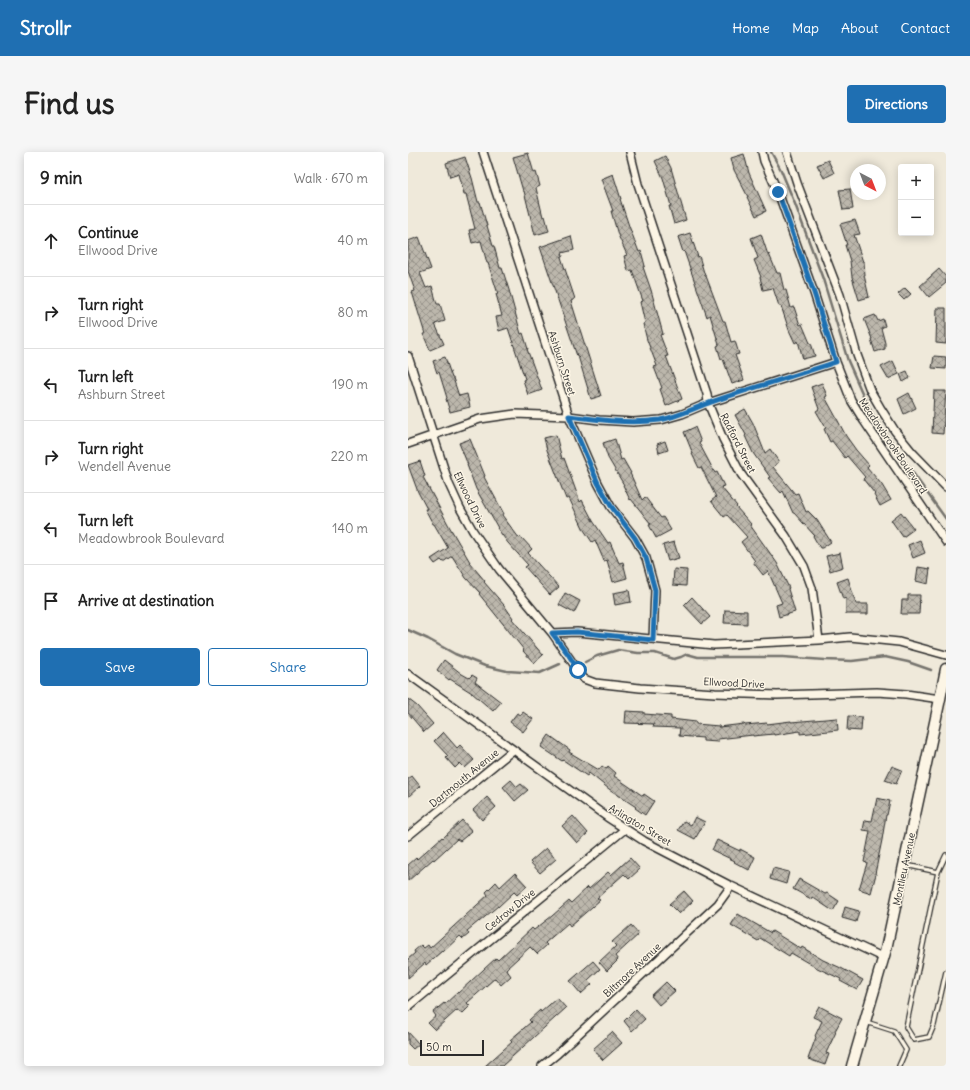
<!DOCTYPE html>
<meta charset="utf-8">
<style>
body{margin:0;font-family:Delius,sans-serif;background:#f6f6f6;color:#222}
.controls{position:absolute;right:12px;top:12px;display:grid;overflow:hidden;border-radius:4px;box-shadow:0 2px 10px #0003}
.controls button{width:36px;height:36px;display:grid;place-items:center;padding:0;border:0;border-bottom:1px solid #e0e0e0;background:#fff;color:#222;font:20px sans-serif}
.compass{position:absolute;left:442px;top:12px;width:36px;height:36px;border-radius:50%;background:#fff;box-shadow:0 2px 10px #0003;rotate:138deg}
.scale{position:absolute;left:12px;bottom:10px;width:64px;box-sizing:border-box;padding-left:4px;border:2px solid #2b2b2b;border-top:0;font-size:11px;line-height:14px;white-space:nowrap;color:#2b2b2b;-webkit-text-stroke:3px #fcf5e5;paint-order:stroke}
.stop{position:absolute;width:12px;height:12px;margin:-9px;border:3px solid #1f6fb2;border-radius:50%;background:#fff}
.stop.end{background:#1f6fb2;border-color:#fff;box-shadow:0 1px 4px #0008}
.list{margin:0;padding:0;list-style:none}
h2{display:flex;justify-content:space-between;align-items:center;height:52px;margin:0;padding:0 16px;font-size:17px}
h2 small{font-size:13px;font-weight:400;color:#767676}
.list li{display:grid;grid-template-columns:26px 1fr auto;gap:12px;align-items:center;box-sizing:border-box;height:72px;padding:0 16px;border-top:1px solid #e0e0e0}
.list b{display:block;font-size:15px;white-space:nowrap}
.list p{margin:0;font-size:13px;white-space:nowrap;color:#767676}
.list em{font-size:13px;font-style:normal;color:#767676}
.actions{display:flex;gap:8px;padding:12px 16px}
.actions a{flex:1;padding:9px 0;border:1px solid #1f6fb2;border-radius:4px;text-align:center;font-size:14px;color:#1f6fb2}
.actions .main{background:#1f6fb2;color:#fff}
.icon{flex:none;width:22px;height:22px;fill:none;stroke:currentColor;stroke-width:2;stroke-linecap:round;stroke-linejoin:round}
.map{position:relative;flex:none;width:538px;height:914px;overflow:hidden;border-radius:4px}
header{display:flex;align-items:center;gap:24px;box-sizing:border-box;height:56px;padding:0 20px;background:#1f6fb2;color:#fff}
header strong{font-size:19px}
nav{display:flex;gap:22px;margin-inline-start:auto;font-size:14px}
.intro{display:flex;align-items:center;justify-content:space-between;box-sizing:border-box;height:96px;padding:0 24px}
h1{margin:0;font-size:28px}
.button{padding:10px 18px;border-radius:4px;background:#1f6fb2;color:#fff;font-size:14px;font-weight:700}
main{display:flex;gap:24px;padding:0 24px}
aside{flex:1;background:#fff;border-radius:4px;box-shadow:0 2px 10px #0003}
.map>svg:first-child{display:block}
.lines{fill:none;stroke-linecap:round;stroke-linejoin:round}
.stream{stroke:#75736d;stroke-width:2.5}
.building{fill:url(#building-cross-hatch);stroke:#2b2b2b}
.lane-casing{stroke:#2b2b2b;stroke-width:6}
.street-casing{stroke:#2b2b2b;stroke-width:10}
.secondary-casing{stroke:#2b2b2b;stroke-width:13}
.lane{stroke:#fcf5e5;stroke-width:3.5}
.street{stroke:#fcf5e5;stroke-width:7}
.secondary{stroke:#fcf5e5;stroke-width:10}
.route{stroke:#1f6fb2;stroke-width:5}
.labels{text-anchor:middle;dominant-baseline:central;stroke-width:3;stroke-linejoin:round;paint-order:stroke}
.street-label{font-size:10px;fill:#2b2b2b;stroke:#fcf5e5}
</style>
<header>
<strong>Strollr</strong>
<nav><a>Home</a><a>Map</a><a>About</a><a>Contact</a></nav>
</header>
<div class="intro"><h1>Find us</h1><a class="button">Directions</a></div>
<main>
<aside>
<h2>9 min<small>Walk · 670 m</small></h2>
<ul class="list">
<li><svg class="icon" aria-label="ahead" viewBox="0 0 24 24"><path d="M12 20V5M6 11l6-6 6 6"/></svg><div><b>Continue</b><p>Ellwood Drive</p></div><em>40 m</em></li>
<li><svg class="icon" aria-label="right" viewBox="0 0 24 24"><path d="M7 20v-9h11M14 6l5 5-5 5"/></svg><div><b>Turn right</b><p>Ellwood Drive</p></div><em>80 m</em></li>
<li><svg class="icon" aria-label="left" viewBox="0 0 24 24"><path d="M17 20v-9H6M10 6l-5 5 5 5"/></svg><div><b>Turn left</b><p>Ashburn Street</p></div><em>190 m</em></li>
<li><svg class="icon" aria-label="right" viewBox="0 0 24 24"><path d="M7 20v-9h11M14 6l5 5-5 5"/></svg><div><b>Turn right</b><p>Wendell Avenue</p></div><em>220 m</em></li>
<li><svg class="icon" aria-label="left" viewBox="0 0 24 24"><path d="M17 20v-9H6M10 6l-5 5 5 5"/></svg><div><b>Turn left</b><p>Meadowbrook Boulevard</p></div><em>140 m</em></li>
<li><svg class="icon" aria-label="arrive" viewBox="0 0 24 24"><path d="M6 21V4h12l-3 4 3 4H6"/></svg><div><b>Arrive at destination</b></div></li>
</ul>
<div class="actions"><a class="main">Save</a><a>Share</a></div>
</aside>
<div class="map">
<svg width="538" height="914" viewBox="0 0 538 914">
<defs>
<pattern id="building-cross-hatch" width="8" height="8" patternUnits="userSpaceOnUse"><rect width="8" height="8" fill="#bcb7ac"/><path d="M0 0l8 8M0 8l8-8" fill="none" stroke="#99958c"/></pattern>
</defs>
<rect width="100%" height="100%" fill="#efe9da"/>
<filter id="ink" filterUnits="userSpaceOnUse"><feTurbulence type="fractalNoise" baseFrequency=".025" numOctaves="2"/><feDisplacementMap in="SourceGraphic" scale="8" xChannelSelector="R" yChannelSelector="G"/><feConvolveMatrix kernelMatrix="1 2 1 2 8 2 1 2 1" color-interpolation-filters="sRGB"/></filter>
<g filter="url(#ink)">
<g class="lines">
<!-- stream -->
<path class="stream" d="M363,0L373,18L387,52L415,127L440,209L455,243L465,263L512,331L538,367
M0,478L20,487L47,502L77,514L99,519L132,521L152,512
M177,510L189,504L210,498L230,501H247L266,507L273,505L279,502L290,505H375L417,508L444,509L477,505L500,510L523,518"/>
</g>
<!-- building -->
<path class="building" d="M120,1L126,21L128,20L132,34L128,36L135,65L137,64L141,79L127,83L116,39H115L105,5Z
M336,2L341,21L358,59L348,64L339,45H340L326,18L323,6Z
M257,4L263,16L278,68L266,72L261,54H263L255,26L247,9Z
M57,5L64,26L70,50H72L85,94H86L92,116H94L101,138L113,182L115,181L120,197H119L134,238L120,243L115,228L117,227L100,176L91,179L88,165L94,164L88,142H90L80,111H79L73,89L64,91L61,78L67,77L58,42H56L51,22L42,25L38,11Z
M420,8L426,21L416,26L409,13Z
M205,22L213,47H212L221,74L231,100L233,99L237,114L235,115L243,138L255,182L252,183L260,204H258L274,247L258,254L252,237L254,236L246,215L249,214L239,188L235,172L237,171L232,150L235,149L224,118L220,119L216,104L219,103L210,83L203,59H205L193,27Z
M442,37L445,57L435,58L431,38Z
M447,68L452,82L446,83L455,110H456L457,123H456L461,145L451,148L444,125L442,109L437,93H439L432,72Z
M282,81L290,105L291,104L297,124H298L315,169H317L323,190L327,189L331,202L327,203L336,228L324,232L315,207H313L309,194L311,193L302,163L299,165L276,99L275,100L270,85Z
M353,82L360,103L361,102L369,121H372L376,138H378L383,156L386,155L392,173L394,172L402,191H403L407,204L395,207L390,189L387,191L381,178L373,154H371L365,136L355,138L352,125H353L346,108L350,106L343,86Z
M163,84L166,98L154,101L155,104L153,105L167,147L163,149L193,244L183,247L170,204H169L132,95Z
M11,85L23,117L12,121L18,136L24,134L29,152H32L37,169L27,172L36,192L22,198L15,182H17L4,140L7,139L0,119V89Z
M531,117L538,125V131L521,145L512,134Z
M497,136L503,142L496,148L490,142Z
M529,156H538V192L528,191Z
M467,163L470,169L475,167L477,174L473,176L477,191V197L467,200L463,187H464L456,167Z
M526,204L538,205V217L524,216Z
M37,205L44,226H45L51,244L59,242L62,255L42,260L38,247L39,246L31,220L29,221L25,209Z
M485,209L491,222L480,227L473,215Z
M499,219L502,226L495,230L492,222Z
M414,231L419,244L417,245L428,265L438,284L448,298L461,313L459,315L474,333L483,348L472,354L466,343L467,342L455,327L457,325L439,304L437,306L424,289L422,290L416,277L418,276L408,259L411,257L403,235Z
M526,239H538L535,282L524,281Z
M501,241L508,256L496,262L490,247Z
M337,257L345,271L357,301L362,297L371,310L365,315L387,342L390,341L398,360L400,359L409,368L423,390L414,396H412L405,384L406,383L386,361H385L375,339L373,341L360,326L362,325L345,301L337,284L338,283L327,263Z
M287,275L293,290L291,291L307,321L309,320L316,334L313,335L329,354L328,355L343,372L342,373L369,411L381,436L380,437L387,460L371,465L368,453L374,451L360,419L355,423L345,410L347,409L333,390L339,385L319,363L316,365L303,349L308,345L293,315L291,316L284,302H285L276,280Z
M148,283L154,307L156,306L172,350L174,348L185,369L200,391L202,390L211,411L215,410L219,426L205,430L199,408L196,409L187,388L184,390L176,378L161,346L158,347L139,298L136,286Z
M62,287L77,324L76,325L96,362L94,363L111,386L113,385L124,397L120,401L151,435L142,443L117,415L120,413L100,391L89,376H90L68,337L59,313H60L51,291Z
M207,287L213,308L215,307L223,321H222L234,348L237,345L253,366L255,365L263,378L248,386L241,373L243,372L223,347L222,348L215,333H216L200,306L195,291Z
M257,289L260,298L251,301L249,292Z
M12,309L17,324L15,325L41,374L62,410H61L77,429L76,430L96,453L105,466L104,467L135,503L126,511L115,499L116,498L71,442L72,441L58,426L44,404L35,410L33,408L27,412L23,407L40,396L26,372H25L17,357H19L10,340L0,313Z
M493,360L506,377L495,385L483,368Z
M512,388L517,401L505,406L500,393Z
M266,390L271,406L260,409L255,393Z
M432,401L435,415L422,419L418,404Z
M510,415L522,417L520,432L508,429Z
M266,417L279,418L278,434L265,433Z
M440,426L448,452H460V462H438V446L435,447L429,430Z
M221,438L223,450L207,453L205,441Z
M157,441L172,449L166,461L151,453Z
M500,443H512L511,462H493L494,448H500Z
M284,445L302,465L294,472L276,453Z
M317,458L339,459V472L316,471Z
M36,508L54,522L61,526L64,523L69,526L67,530L93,550L85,559L64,541L42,527L41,528L29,518Z
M0,547L9,554L25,572L16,580L0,561Z
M218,559L236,560V562L263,564V567L288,570V572L311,574V575L336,572L337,573L359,571V572L383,569V570L429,566L430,578L392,582V579L366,583V582L345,584V583L310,587V590L295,589V586L271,584L272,576L245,575L246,572L217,571Z
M115,560L125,567L115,580L102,570L109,561L113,563Z
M440,564L454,565L453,579L439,578Z
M35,580L49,596L52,593L66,608L57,616L52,611L47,616L38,606L40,604L26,589Z
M141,583L162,598L161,600L191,618L194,614L198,617L200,614L208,621L206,624L235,644L236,642L246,649L237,663L227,656L228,655L201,637L181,621L179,624L155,608L154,609L133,595Z
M484,614L494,618L488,632L477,628Z
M4,624L12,634L0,645V627Z
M103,628L109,635L113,632L120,638L107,649L95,635Z
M79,645L88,655L74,668L65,658Z
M469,646L482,649L479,663H478L474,688L467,722H468L463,741L451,737L459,711L456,710L462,679L455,678L457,668L464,669Z
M165,664L180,681L169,691L154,674Z
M287,665L297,670L287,687L270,678L276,669L283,673Z
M54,668L64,679L52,689L49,687L26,708L25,707L0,729V713L8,706L9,707L34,685L35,686Z
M309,688L332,699V697L347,705L341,718L326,710L327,709L304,698Z
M138,696L148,707L132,721L122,710Z
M222,706L232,717L221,727L216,722L189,746L192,748L162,774L160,771L137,791L139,793L129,802L122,795L98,817L103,824L93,833L87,826L59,851L62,854L54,862L49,858L27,878L20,871L28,864L25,860L36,851L37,852L50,840V841L88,806L90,808L124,776L126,778L144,764L161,749L163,751L180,735L181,737L200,720L203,723Z
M365,716L381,720L378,732L362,727Z
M107,721L119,734L109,743L106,740L90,755V754L71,770V769L59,779L61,782L55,787L52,784L35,800L34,799L18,813L17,811L0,826V807L7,801L6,799L13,793L16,796L20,793L22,796L80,743L78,740L88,730L92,735Z
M391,727L417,742L419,741L431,749L425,759L404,745L403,747L385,737Z
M276,739L285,749L271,762L261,752Z
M437,755L451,759L448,770L434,766Z
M330,762L363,781L364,779L393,797L394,795L415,808L433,816L455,828L449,838L432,829L433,827L407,815L383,801L381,804L352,786L350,789L323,773Z
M223,773L231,782L207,804L210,808L199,819L191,810L208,794L204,790Z
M185,809L192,817L180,828L184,832L173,842L162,829Z
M258,830L267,839L251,853L243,844Z
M149,846L158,856L94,914H77L104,890L102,888L123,870L121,868L132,858L133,860Z
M411,854L434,866L427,879L428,880L418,901L421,902L417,913L400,907L408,885L407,884L414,869L405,865Z
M228,857L237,867L224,879L216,869Z
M0,880L11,892L5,897L0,892Z
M204,880L214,891L195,908L185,897Z"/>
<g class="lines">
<defs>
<path id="lane" d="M538,703L530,720L498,875L506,888L521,885L526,873L538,820
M498,713L530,720
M458,870L486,879L498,898L491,914"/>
<path id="street" d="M75,0L161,264L190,331L203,355L227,386L238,406L247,438L245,487
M222,0L230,32L299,242L300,251L315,287L333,322L378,384L396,414L404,436L411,488
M354,0L356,9L370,40L406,141L428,210L443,248L456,269L538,390
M379,0L389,31L432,143L449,203L462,238L473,257L487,279L504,300L538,335
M0,204L41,332L52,356L65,379L91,417L144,481L169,480L306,493L411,488L442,485L491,490L538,503
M0,292L72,267L107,262L161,264L191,268L225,270L253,268L274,262L300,251L428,210
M144,481L176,527L187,531L232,536L307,541L369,543L469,540L498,542L532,547
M0,522L199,665L236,689L323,734L476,806
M0,684L105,598
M0,855L217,677
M134,914L149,902L310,752L323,734"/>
<path id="secondary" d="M444,914L478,797L532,547L538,517"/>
</defs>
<!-- lane casing -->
<use href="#lane" class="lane-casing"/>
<!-- street casing -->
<use href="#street" class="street-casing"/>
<!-- secondary casing -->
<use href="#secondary" class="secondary-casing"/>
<!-- lane -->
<use href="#lane" class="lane"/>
<!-- street -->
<use href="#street" class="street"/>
<!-- secondary -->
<use href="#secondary" class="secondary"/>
</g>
</g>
<g class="lines" filter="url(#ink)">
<!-- route -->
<path class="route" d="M170,518L160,502L144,481L169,480L245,488L247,438L238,406L227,386L203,354L190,331L161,264C191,268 221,272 252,268C269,265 284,257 301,251C343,236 386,224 428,210L406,141L370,40"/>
</g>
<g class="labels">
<!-- street labels -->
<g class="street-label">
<text transform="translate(154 211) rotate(72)">Ashburn Street</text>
<text transform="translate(330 291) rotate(63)">Radford Street</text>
<text transform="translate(485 294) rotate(56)">Meadowbrook Boulevard</text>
<text transform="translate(62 348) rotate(64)">Ellwood Drive</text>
<text transform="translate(326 531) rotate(3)">Ellwood Drive</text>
<text transform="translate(56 626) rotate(-39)">Dartmouth Avenue</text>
<text transform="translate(232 673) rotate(31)">Arlington Street</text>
<text transform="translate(496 717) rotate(-78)">Montlieu Avenue</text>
<text transform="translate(102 758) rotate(-39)">Cedrow Drive</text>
<text transform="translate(224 818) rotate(-43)">Biltmore Avenue</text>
</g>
</g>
</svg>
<div class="controls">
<button>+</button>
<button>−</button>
</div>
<svg class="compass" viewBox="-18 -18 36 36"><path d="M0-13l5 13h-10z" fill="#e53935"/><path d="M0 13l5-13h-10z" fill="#767676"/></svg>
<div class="scale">50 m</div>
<div class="stop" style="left:170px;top:518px"></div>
<div class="stop end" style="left:370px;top:40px"></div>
</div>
</main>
